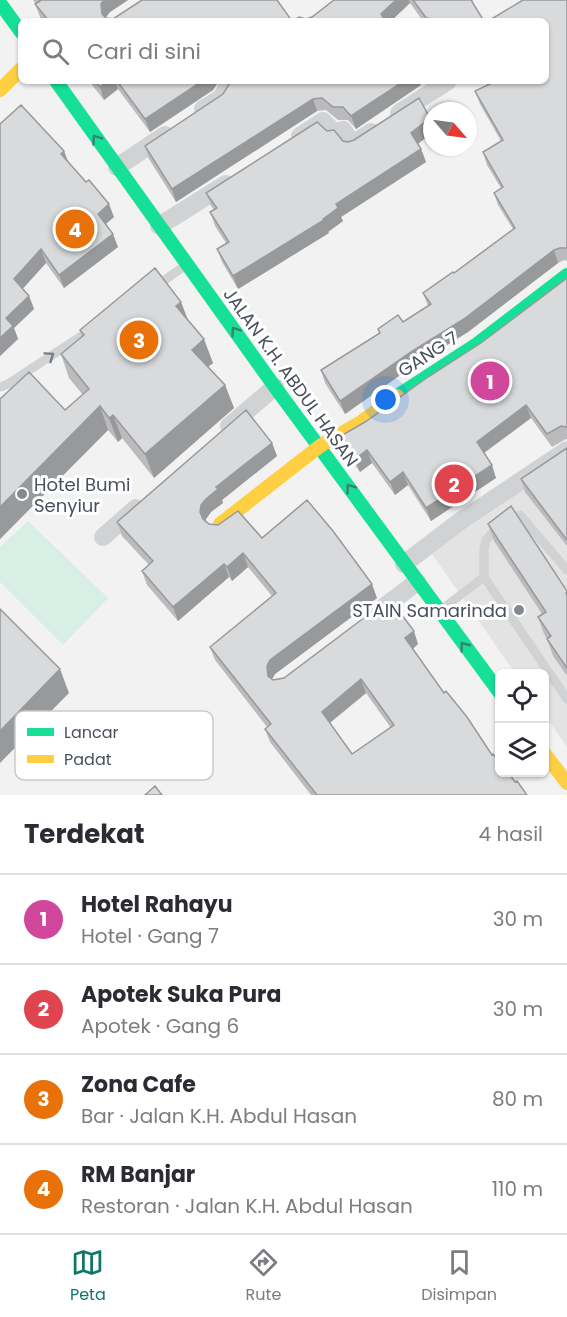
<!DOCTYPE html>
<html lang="id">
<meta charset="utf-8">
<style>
body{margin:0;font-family:Poppins,sans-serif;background:#f7f7f7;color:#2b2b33}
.controls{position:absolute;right:18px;bottom:18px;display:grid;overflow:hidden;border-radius:9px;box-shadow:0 2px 4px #0004}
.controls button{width:54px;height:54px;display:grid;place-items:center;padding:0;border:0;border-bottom:2px solid #e1e1e2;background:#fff;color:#2b2b33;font:30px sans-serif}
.compass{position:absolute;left:423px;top:102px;width:54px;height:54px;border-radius:50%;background:#fff;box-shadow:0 2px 4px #0004;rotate:118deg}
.you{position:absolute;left:386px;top:400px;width:21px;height:21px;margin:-15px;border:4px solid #fff;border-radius:50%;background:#1a73e8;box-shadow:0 0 0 9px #1a73e833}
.badge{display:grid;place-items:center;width:39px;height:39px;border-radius:50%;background:#0f766e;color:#fff;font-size:20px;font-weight:700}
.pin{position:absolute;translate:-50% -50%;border:3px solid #fff;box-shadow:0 2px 6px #0006}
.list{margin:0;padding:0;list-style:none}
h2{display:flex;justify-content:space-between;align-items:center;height:78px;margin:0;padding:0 24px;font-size:26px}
h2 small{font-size:20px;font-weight:400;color:#7c7c81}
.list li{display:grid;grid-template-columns:39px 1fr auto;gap:18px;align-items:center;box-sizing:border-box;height:90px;padding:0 24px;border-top:2px solid #e1e1e2}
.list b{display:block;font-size:22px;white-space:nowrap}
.list p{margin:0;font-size:20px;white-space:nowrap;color:#7c7c81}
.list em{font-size:20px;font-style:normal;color:#7c7c81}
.icon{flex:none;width:33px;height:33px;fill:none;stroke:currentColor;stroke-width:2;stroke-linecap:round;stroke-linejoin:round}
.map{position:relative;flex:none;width:567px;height:795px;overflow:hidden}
.search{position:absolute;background:#fff;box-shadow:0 2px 4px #0004;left:18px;right:18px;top:18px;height:66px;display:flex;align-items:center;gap:15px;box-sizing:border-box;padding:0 21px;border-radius:9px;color:#7c7c81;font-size:22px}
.sheet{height:438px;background:#fff}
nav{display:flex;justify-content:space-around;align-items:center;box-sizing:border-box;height:84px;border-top:2px solid #e1e1e2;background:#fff;font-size:16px;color:#7c7c81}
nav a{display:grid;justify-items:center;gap:3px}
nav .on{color:#0f766e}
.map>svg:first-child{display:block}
.education{fill:#e4e3e3}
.park{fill:#d8efe5}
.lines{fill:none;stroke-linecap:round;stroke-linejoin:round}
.lane{stroke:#d0d2d4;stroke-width:9}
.street{stroke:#d0d2d4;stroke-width:18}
.fast{stroke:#16e098;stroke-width:14}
.slow{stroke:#ffcf43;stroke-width:14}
.wall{fill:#bbbbbd;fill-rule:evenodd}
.shaded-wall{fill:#98999a}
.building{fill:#d9dadc;stroke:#98999a;stroke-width:1.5;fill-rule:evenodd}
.oneway{stroke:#378272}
.oneway2{stroke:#787e87}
.poi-dot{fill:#848991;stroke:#fff;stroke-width:2}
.labels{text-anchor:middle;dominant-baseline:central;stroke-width:6;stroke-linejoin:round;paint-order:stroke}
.street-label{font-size:18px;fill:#49505d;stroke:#fff}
.poi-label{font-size:18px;fill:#49505d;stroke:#fff;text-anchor:start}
.key{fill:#fff;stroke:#c8cace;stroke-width:1.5}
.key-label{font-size:16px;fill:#49505d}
</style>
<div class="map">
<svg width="567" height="795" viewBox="0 0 567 795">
<rect width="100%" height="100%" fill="#f2f2f2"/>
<!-- education -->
<path class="education" d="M567,451V747L545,715L544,674L515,673L427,547Z"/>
<!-- park -->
<path class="park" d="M28,521L108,598L63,645L0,582V547Z"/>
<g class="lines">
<!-- lane -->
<path class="lane" d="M156,286L186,265
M0,387L8,384L92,329
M567,570L520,515L516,516L493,532L486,540L484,549V577L567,699
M441,610L484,577"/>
<!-- street -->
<path class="street" d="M203,109L221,98L231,81
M399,113L448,81
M300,136L323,121L335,133L343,130L353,144L371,132
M117,167L165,135
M159,226L226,184
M229,426L275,387
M103,537L136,508
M404,564L459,522L567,450
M368,619L417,582"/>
<!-- fast -->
<path class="fast" d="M0,3L21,32
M56,81L275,387L500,693
M397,396L477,344L567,275"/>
<!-- slow -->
<path class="slow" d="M0,90L21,69
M220,524L320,446L361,422L397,396
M544,753L567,783"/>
</g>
<!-- wall -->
<path class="wall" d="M33,0H128L110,12L106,17V18L113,19L292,21H43L40,17L35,4H36Z
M334,0H474L472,1L484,21H423L410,3L391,21H293L306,19L312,17Z
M521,0H567V261L564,260L558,263L468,332L416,364L345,414L325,383L321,370L379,333L378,329L403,322L428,306L423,293L454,273L513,229L498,205L494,193L501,188L487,165L483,152L501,141L480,104L475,91L546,81V21Z
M91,81H219L213,90L150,132L118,89L104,100L92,85Z
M421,85L356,129L348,120H338L326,110L317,111L176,202L149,159L145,146L223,94Z
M0,124L64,151L68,161L114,217L106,224L118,247L64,288L46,263L22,289L29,296L34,309L14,328L18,339L0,356Z
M327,131L343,141L348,142L432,133L418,144L421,149L426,162L341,217L343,221L328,232L329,233L238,289L222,262L217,249L226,243L215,226L210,212L214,210L211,206L206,193Z
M567,278V439H566L552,447L531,418L484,453L496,478L431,521L408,485L395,495L372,463L360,472L344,450L339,437L365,422L481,343Z
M188,320L213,363L208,367L225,385L234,408L154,478L122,438L118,442L108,430L0,539V399L65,410L83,395L69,378L61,354L82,337L80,330Z
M272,443L277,456L222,500L223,503L211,512L206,519V521L209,524L262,538L377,598L275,674L272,679L273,680L284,678L397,619L418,644L413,649L500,772L527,795H311L270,742L265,729L267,727L215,660L210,647L272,596L248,567L232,581L229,577L178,621L147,585L142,571L149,565L122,536L117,522ZM366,693L391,728L352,754L330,723Z
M567,448V546L525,492L521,479Z
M488,524L567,591V676L553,656L547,639L544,634L538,617L542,614L494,541Z"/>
<!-- shaded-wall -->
<path class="shaded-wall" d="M104,0H128L110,12L106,17V21L102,14L101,4Z
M396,0H409L410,3L391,21H383L381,14Z
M107,81H115L118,89L104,100L100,87Z
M202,81H219L213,90L150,132L145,119Z
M404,81H419L421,85L356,129L351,116Z
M313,99L317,111L176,202L172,189Z
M430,118L432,125V133L415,146L411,133Z
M421,149L426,162L341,217L343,221L328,232L329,233L238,289L233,276L336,204Z
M64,151L69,165L61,154Z
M109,204L114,217L102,227L98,214Z
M113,234L118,247L64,288L59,275Z
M41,249L46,263L19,293L14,279Z
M554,250L558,263L468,332L416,364L345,414L340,401Z
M29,296L34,309L14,328L18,339L0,356V338L6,318Z
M181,302L190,325L176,306Z
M204,339L213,363L200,373L192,350Z
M225,385L234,408L154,478L145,454Z
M526,405L531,418L481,455L477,442Z
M100,406L108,430L0,539V507Z
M113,415L122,438L118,442L109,418Z
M272,443L277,456L222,500L223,503L211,512L206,519L205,525L200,512L201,505L216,487Z
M367,450L372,463L360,472L355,459Z
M492,465L496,478L431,521L426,508Z
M403,472L408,485L395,495L390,482Z
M243,553L248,567L232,581L227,567Z
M224,564L229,577L178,621L173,607Z
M372,584L377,598L275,674L272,679L268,676L267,666L270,660Z
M414,631L418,644L410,651L405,638Z
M60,669L69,693L0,763V731Z
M361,679L366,693L327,725L322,712Z"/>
<!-- building -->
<path class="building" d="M39,0H104L101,4L102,14L106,18L113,19L142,0H277L292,21H76L74,19L72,21H49L35,4L40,1Z
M334,0H396L381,14L385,21H293L299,17L306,19L312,17Z
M413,0H471L484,21H430L428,18L427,19Z
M523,0H567V248H560L554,250L464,319L411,352L340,401L321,370L380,333L378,329L398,315L403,322L431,304L423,293L453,272L454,273L515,228L494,193L503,187L483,152L503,140L475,91L496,81H546V57L548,56L546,53V21H488Z
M95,81H107L100,87Z
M117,81H202L145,119Z
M231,81H404L351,116L343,107H333L322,98L313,99L172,189L145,146L223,94Z
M419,98L430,118L411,133L421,149L336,204L338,208L323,219L324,220L233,276L217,249L229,242L210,212L217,208L206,193L317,122L327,131L334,130L343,141L348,142L354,140Z
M21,105L64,151L61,154L86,182L89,180L109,204L98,214L113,234L59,275L41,249L14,279L29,296L6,318L13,326L0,338V124Z
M155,268L181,302L176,306L204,339L192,350L225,385L145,454L113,415L109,418L100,406L0,507V399L29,372L65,410L89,389L61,354L84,335L80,330Z
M567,278V427L561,426L547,434L526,405L477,442L492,465L426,508L403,472L390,482L367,450L355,459L339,437L365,422L428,377L481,343Z
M246,410L272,443L216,487L218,489L206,499L201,505L200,512L203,519L209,524L218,525L238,511L262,538L307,500L333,531L372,584L270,660L267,666L268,676L273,680L284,678L385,602L397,619L402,615L414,631L405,638L444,693L446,691L467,717L492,755L493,754L500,762V772H508L515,782L517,781L527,795H317L265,729L271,724L210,647L276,593L243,553L227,567L224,564L173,607L142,571L153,561L117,522ZM361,679L394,725L352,754L322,712Z
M567,448V540L521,479Z
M511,506L567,591V593H566L567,595V668L547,639L551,636L538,617L546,612L488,524Z
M0,609L60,669L0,731Z
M155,786L162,795H145Z"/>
<!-- one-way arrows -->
<defs><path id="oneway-chevron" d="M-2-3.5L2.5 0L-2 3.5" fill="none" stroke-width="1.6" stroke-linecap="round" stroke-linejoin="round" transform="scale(1.5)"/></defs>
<g class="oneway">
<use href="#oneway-chevron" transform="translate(96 139) rotate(-125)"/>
<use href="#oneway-chevron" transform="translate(235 331) rotate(-126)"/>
<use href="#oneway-chevron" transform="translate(350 488) rotate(-125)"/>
<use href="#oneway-chevron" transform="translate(464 646) rotate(-127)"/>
</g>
<use class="oneway2" href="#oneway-chevron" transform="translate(50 356) rotate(-34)"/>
<!-- markers -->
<g class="poi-dot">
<circle cx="22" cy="494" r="6"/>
<circle cx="519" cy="610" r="6"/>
</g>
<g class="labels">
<!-- street labels -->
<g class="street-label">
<text transform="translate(428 354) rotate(-33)">GANG 7</text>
<text transform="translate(291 377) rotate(54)">JALAN K.H. ABDUL HASAN</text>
</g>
<!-- poi labels -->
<g class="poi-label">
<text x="34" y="484">Hotel Bumi<tspan x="34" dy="21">Senyiur</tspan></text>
<text x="507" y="610" text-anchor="end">STAIN Samarinda</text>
</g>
</g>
<!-- legend -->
<rect x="15" y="711" width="198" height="69" rx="9" class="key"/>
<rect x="27" y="728" width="27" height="8" fill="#16e098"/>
<rect x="27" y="755" width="27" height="8" fill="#ffcf43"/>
<g class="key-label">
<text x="64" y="738">Lancar</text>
<text x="64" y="765">Padat</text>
</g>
</svg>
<div class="controls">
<button><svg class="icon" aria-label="locate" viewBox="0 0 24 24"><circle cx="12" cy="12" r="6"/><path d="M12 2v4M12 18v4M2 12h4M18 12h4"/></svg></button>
<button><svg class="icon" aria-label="layers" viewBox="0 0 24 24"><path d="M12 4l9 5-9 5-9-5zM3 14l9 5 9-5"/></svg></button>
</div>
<svg class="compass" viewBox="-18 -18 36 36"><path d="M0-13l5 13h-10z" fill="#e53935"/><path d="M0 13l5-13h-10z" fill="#7c7c81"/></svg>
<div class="you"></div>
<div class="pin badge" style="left:490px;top:381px;background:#d1479c">1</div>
<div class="pin badge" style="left:454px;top:484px;background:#e0444e">2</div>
<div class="pin badge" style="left:139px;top:340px;background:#e8710a">3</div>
<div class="pin badge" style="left:75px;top:229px;background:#e8710a">4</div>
<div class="search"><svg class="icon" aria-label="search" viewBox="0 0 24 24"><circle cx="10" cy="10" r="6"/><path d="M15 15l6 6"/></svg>Cari di sini</div>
</div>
<section class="sheet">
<h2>Terdekat<small>4 hasil</small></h2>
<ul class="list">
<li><span class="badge" style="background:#d1479c">1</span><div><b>Hotel Rahayu</b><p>Hotel · Gang 7</p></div><em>30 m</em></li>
<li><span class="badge" style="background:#e0444e">2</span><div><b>Apotek Suka Pura</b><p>Apotek · Gang 6</p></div><em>30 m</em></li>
<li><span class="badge" style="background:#e8710a">3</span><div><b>Zona Cafe</b><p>Bar · Jalan K.H. Abdul Hasan</p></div><em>80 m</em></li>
<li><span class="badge" style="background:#e8710a">4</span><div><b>RM Banjar</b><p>Restoran · Jalan K.H. Abdul Hasan</p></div><em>110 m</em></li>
</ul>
</section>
<nav>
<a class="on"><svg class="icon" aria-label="map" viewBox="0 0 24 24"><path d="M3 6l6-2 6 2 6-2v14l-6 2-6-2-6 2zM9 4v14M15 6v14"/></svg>Peta</a>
<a><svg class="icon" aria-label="directions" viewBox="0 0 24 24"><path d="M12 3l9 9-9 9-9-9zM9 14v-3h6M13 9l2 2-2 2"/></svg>Rute</a>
<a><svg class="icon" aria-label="saved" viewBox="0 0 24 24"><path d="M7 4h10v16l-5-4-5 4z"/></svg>Disimpan</a>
</nav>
